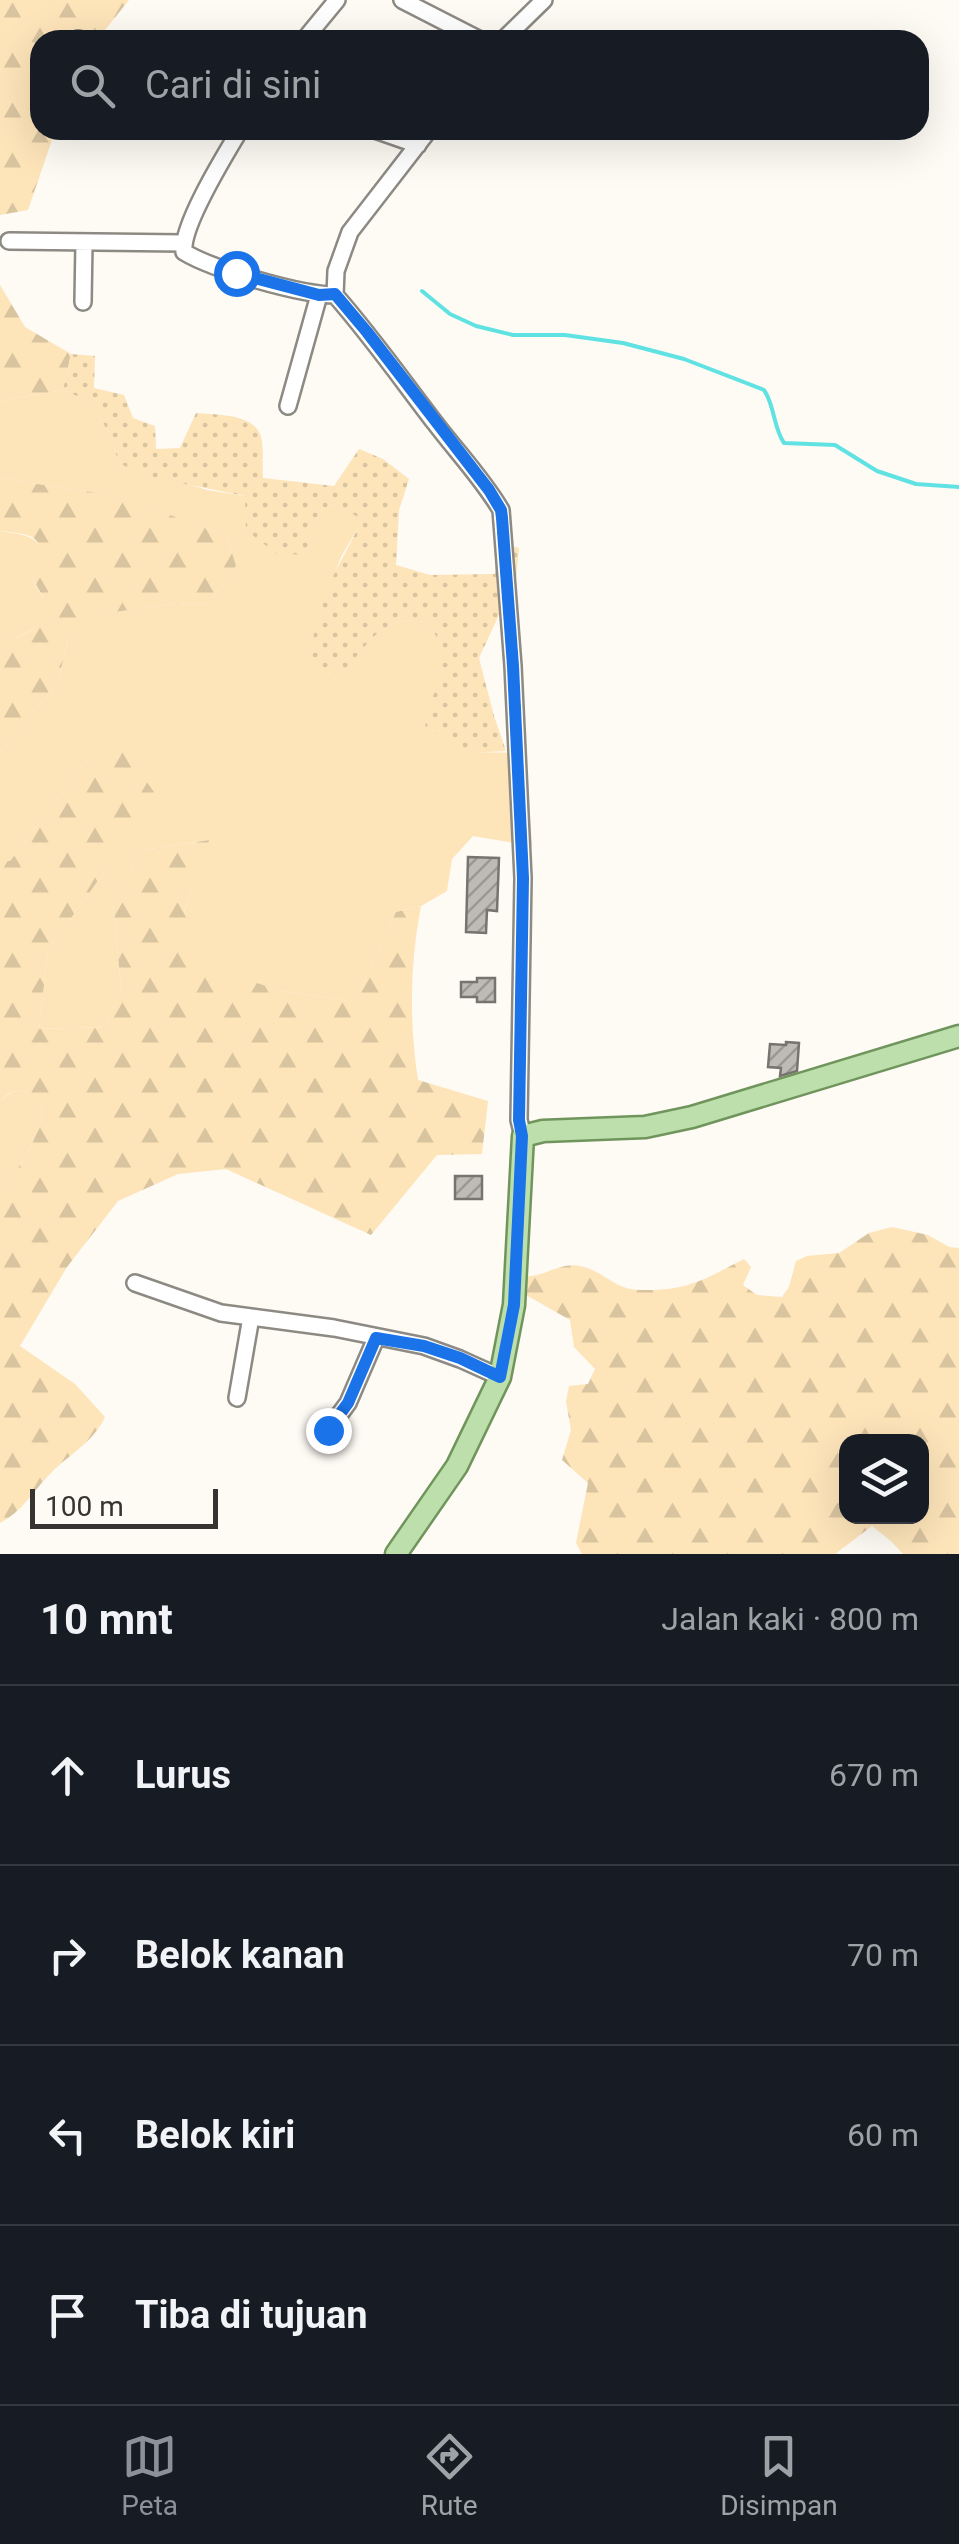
<!DOCTYPE html>
<html lang="id">
<meta charset="utf-8">
<style>
body{margin:0;font-family:Roboto,sans-serif;background:#20242c;color:#f1f3f6}
.controls{position:absolute;right:30px;bottom:30px;display:grid;overflow:hidden;border-radius:20px;box-shadow:0 10px 40px #0002}
.controls button{width:90px;height:90px;display:grid;place-items:center;padding:0;border:0;border-bottom:2px solid #363941;background:#171b24;color:#f1f3f6;font:50px sans-serif}
.scale{position:absolute;left:30px;bottom:25px;width:188px;box-sizing:border-box;padding-left:10px;border:5px solid #353431;border-top:0;font-size:28px;line-height:35px;white-space:nowrap;color:#353431;-webkit-text-stroke:8px #fefaf4;paint-order:stroke}
.stop{position:absolute;width:30px;height:30px;margin:-22px;border:8px solid #1a73e8;border-radius:50%;background:#fff}
.stop.end{background:#1a73e8;border-color:#fff;box-shadow:0 2px 10px #0008}
.list{margin:0;padding:0;list-style:none}
h2{display:flex;justify-content:space-between;align-items:center;height:130px;margin:0;padding:0 40px;font-size:42px}
h2 small{font-size:32px;font-weight:400;color:#9ea1a6}
.list li{display:grid;grid-template-columns:65px 1fr auto;gap:30px;align-items:center;box-sizing:border-box;height:180px;padding:0 40px;border-top:2px solid #363941}
.list b{display:block;font-size:38px;white-space:nowrap}
.list em{font-size:32px;font-style:normal;color:#9ea1a6}
.icon{flex:none;width:55px;height:55px;fill:none;stroke:currentColor;stroke-width:2;stroke-linecap:round;stroke-linejoin:round}
.map{position:relative;flex:none;width:959px;height:1554px;overflow:hidden}
.search{position:absolute;background:#171b24;box-shadow:0 10px 40px #0002;left:30px;right:30px;top:30px;height:110px;display:flex;align-items:center;gap:25px;box-sizing:border-box;padding:0 35px;border-radius:30px;color:#9ea1a6;font-size:38px}
.sheet{height:850px;background:#171b24}
nav{display:flex;justify-content:space-around;align-items:center;box-sizing:border-box;height:140px;border-top:2px solid #363941;background:#171b24;font-size:28px;color:#9ea1a6}
nav a{display:grid;justify-items:center;gap:5px}
nav .on{color:#8c9099}
.map>svg:first-child{display:block}
.grass{fill:#fde4b9}
.forest{fill:url(#forest-firs);fill-rule:evenodd}
.garden{fill:url(#garden-dots)}
.lines{fill:none;stroke-linecap:round;stroke-linejoin:round}
.stream{stroke:#60e2e3;stroke-width:4}
.building{fill:url(#building-hatch);stroke:#77736e;stroke-width:2.5}
.minor-casing{stroke:#8d8a84;stroke-width:20}
.major-casing{stroke:#70955c;stroke-width:25}
.minor{stroke:#fff;stroke-width:15}
.major{stroke:#bcdfab;stroke-width:20}
.route{stroke:#1a73e8;stroke-width:12}
</style>
<div class="map">
<svg width="959" height="1554" viewBox="0 0 959 1554">
<defs>
<pattern id="forest-firs" width="22" height="20" patternUnits="userSpaceOnUse" patternTransform="scale(2.5)"><rect width="22" height="20" fill="#fde4b9"/><path d="M5 1l3.5 6h-7zM16 11l3.5 6h-7z" fill="#d9c4a0"/></pattern>
<pattern id="garden-dots" width="8" height="8" patternUnits="userSpaceOnUse" patternTransform="scale(2.5)"><rect width="8" height="8" fill="#fde4b9"/><path d="M2 2h.1M6 6h.1" fill="none" stroke="#d9c4a0" stroke-width="1.8" stroke-linecap="round"/></pattern>
<pattern id="building-hatch" width="6" height="6" patternUnits="userSpaceOnUse" patternTransform="scale(2.5)"><rect width="6" height="6" fill="#bebab4"/><path d="M-1 1l2-2M0 6l6-6M5 7l2-2" fill="none" stroke="#9b9893"/></pattern>
</defs>
<rect width="100%" height="100%" fill="#fefaf4"/>
<!-- grass -->
<path class="grass" d="M63,390C100,403 108,429 119,463L207,490L245,496L305,553L319,512L332,504L363,519L341,557L316,624L343,672C368,644 384,611 428,623C432,630 438,637 440,644C444,670 432,701 425,726L467,752L526,753L532,846L473,836L452,859L447,891L421,906L396,912L355,1002L281,991L205,967L184,913L208,840L143,850L113,902L121,988L106,1027L39,1029L48,950L113,860L90,756L10,861H0V753L58,682L69,635L100,614L178,603L207,605L236,566L227,536C185,521 144,504 100,494C67,487 33,485 0,477V401Z
M0,531C15,534 46,534 40,558C37,566 31,571 34,580C36,588 42,594 44,602C48,628 23,636 3,641L0,640Z
M23,1090C29,1094 38,1098 41,1106C48,1123 15,1179 0,1189V1101L12,1092Z"/>
<!-- forest -->
<path class="forest" d="M0,0H129L97,40H40V130H62L52,140L28,210L0,215Z
M0,285L25,327L71,354L63,390L0,401Z
M0,477C33,485 67,487 101,494C144,504 186,521 227,536L236,566L207,605L178,603L101,614L69,635L58,682L0,753V640C24,639 52,625 42,596C39,588 33,582 33,574C34,562 48,547 32,537C24,533 9,532 0,531Z
M125,751L154,792L113,860L48,950L39,1029L106,1027L121,988L113,902L143,850L209,840L184,912L205,966L281,991L355,1002L396,912L421,906C410,963 409,1022 418,1080L488,1101L482,1154L437,1155L371,1235L226,1169L178,1174L118,1201L67,1267L20,1346L75,1384L105,1417C93,1443 69,1454 50,1474C33,1491 23,1511 0,1523V1189C15,1179 48,1123 41,1106C38,1099 29,1094 23,1090L11,1092L0,1101V861H10L90,756Z
M892,1227L928,1235L949,1247L959,1248V1554H903L892,1542L872,1526L835,1554H582L576,1543L588,1483L562,1460L571,1430L566,1401L569,1386L588,1384L595,1369L574,1347L570,1320L526,1295V1276C545,1277 560,1262 580,1266C596,1269 609,1281 623,1287C631,1290 639,1290 647,1290C690,1290 707,1278 744,1259L751,1267L743,1285L757,1295L782,1297L789,1287L796,1261L807,1256L839,1253L869,1233ZM846,1442H922V1516H846Z"/>
<!-- garden -->
<path class="garden" d="M71,354L95,356L94,388L124,395L133,418L155,426L156,449L180,448L196,413C215,415 255,413 261,437C264,449 262,465 263,478L334,486L359,449L383,459L409,479L399,510L396,565L430,575L495,574V542L519,548L516,578L479,658L494,716L506,751L467,753L425,726C431,701 444,670 439,644C438,637 432,630 428,623C384,611 368,644 343,673H310C312,657 312,639 316,624C324,586 347,553 362,519L332,504L319,512L305,554L278,555L246,530L245,496L156,478L141,474L119,463C108,429 100,403 63,390Z"/>
<g class="lines">
<!-- stream -->
<path class="stream" d="M422,291L450,314L476,326L513,335H565L623,343L684,359L764,390C775,406 773,427 784,443L835,445L877,471L916,484L959,487"/>
</g>
<!-- building -->
<path class="building" d="M468,857L499,858L497,911L487,910L486,933L466,932Z
M477,978H495V1002H477V997H461V982H477Z
M786,1042L799,1043L797,1071L780,1076L781,1068L768,1067L770,1044L786,1045Z
M455,1176H482V1199H455Z"/>
<g class="lines">
<defs>
<path id="minor" d="M402,0L480,40
M78,39L82,40
M304,40L337,0
M503,40L544,0
M240,130C225,155 181,226 184,252C214,270 301,295 335,295
M375,130L418,145
M429,130L350,232L336,271L335,295C371,336 402,380 435,423C457,452 482,478 501,510L513,666L523,878L519,1120L523,1136
M9,241L183,243
M83,302L84,243
M288,406L319,295
M135,1283L221,1313L334,1328L424,1346L460,1359L500,1377
M237,1398L251,1317
M328,1430L348,1403L376,1338"/>
<path id="major" d="M396,1554L457,1466L500,1377L514,1305L523,1136L543,1131L645,1127L692,1117L959,1036"/>
</defs>
<!-- minor casing -->
<use href="#minor" class="minor-casing"/>
<!-- major casing -->
<use href="#major" class="major-casing"/>
<!-- minor -->
<use href="#minor" class="minor"/>
<!-- major -->
<use href="#major" class="major"/>
</g>
<g class="lines">
<!-- route -->
<path class="route" d="M236,273L319,295L335,294L367,332L489,490L501,510L502,518L513,666L523,878L519,1120L522,1136L514,1305L500,1377L460,1358L424,1346L376,1338L348,1403L328,1430"/>
</g>
</svg>
<div class="controls">
<button><svg class="icon" aria-label="layers" viewBox="0 0 24 24"><path d="M12 4l9 5-9 5-9-5zM3 14l9 5 9-5"/></svg></button>
</div>
<div class="scale">100 m</div>
<div class="stop" style="left:236px;top:273px"></div>
<div class="stop end" style="left:328px;top:1430px"></div>
<div class="search"><svg class="icon" aria-label="search" viewBox="0 0 24 24"><circle cx="10" cy="10" r="6"/><path d="M15 15l6 6"/></svg>Cari di sini</div>
</div>
<section class="sheet">
<h2>10 mnt<small>Jalan kaki · 800 m</small></h2>
<ul class="list">
<li><svg class="icon" aria-label="ahead" viewBox="0 0 24 24"><path d="M12 20V5M6 11l6-6 6 6"/></svg><div><b>Lurus</b></div><em>670 m</em></li>
<li><svg class="icon" aria-label="right" viewBox="0 0 24 24"><path d="M7 20v-9h11M14 6l5 5-5 5"/></svg><div><b>Belok kanan</b></div><em>70 m</em></li>
<li><svg class="icon" aria-label="left" viewBox="0 0 24 24"><path d="M17 20v-9H6M10 6l-5 5 5 5"/></svg><div><b>Belok kiri</b></div><em>60 m</em></li>
<li><svg class="icon" aria-label="arrive" viewBox="0 0 24 24"><path d="M6 21V4h12l-3 4 3 4H6"/></svg><div><b>Tiba di tujuan</b></div></li>
</ul>
</section>
<nav>
<a class="on"><svg class="icon" aria-label="map" viewBox="0 0 24 24"><path d="M3 6l6-2 6 2 6-2v14l-6 2-6-2-6 2zM9 4v14M15 6v14"/></svg>Peta</a>
<a><svg class="icon" aria-label="directions" viewBox="0 0 24 24"><path d="M12 3l9 9-9 9-9-9zM9 14v-3h6M13 9l2 2-2 2"/></svg>Rute</a>
<a><svg class="icon" aria-label="saved" viewBox="0 0 24 24"><path d="M7 4h10v16l-5-4-5 4z"/></svg>Disimpan</a>
</nav>
